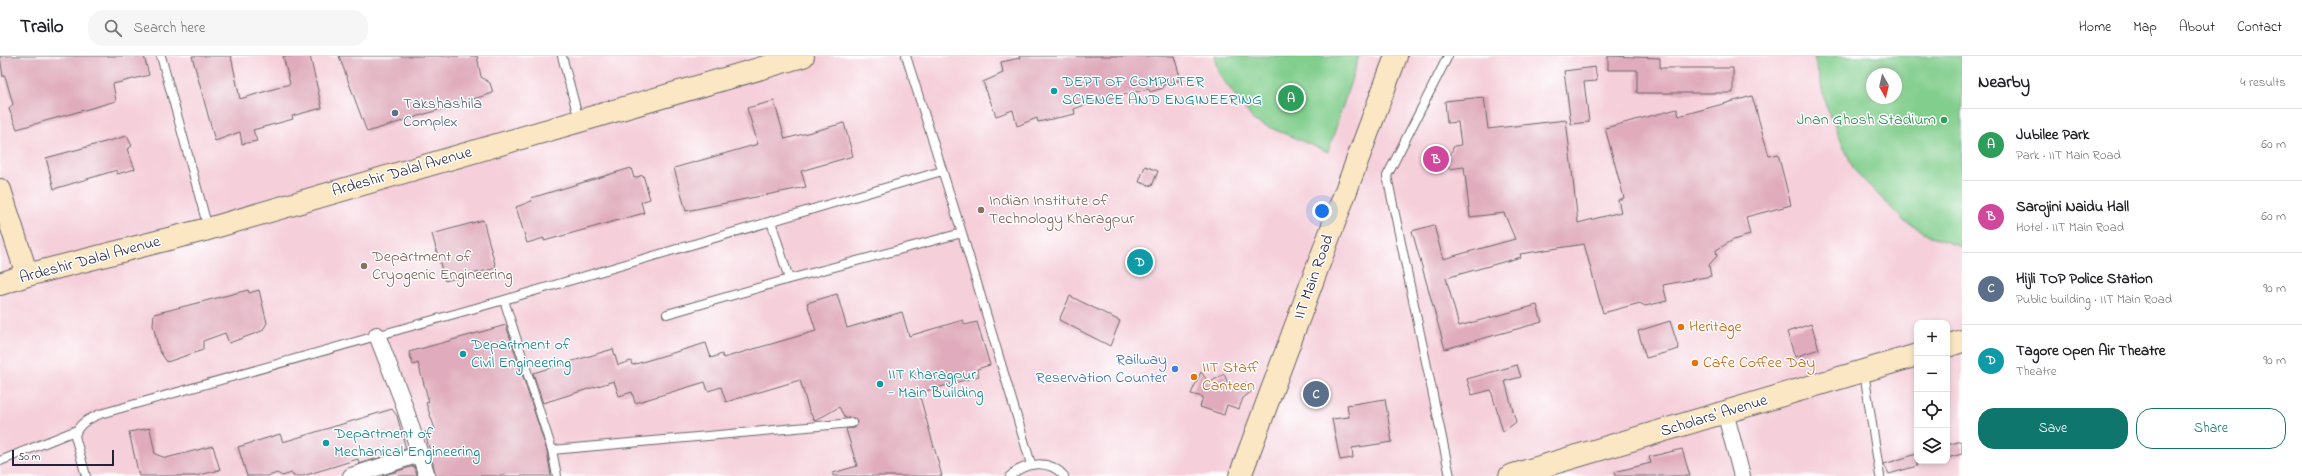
<!DOCTYPE html>
<meta charset="utf-8">
<style>
body{margin:0;font-family:"Indie Flower",sans-serif;background:#f6f6f6;color:#202124}
.controls{position:absolute;right:12px;bottom:12px;display:grid;overflow:hidden;border-radius:8px;box-shadow:0 2px 6px #0003}
.controls button{width:36px;height:36px;display:grid;place-items:center;padding:0;border:0;border-bottom:1px solid #e0e0e0;background:#fff;color:#202124;font:20px sans-serif}
.compass{position:absolute;left:1866px;top:12px;width:36px;height:36px;border-radius:50%;background:#fff;box-shadow:0 2px 6px #0003;rotate:172deg}
.scale{position:absolute;left:12px;bottom:10px;width:102px;box-sizing:border-box;padding-left:4px;border:2px solid #22223b;border-top:0;font-size:11px;line-height:14px;white-space:nowrap;color:#22223b;-webkit-text-stroke:3px #fff;paint-order:stroke}
.you{position:absolute;left:1322px;top:155px;width:14px;height:14px;margin:-10px;border:3px solid #fff;border-radius:50%;background:#1a73e8;box-shadow:0 0 0 6px #1a73e833}
.badge{display:grid;place-items:center;width:26px;height:26px;border-radius:50%;background:#0f766e;color:#fff;font-size:13px;font-weight:700}
.pin{position:absolute;translate:-50% -50%;border:2px solid #fff;box-shadow:0 1px 4px #0006}
.list{margin:0;padding:0;list-style:none}
h2{display:flex;justify-content:space-between;align-items:center;height:52px;margin:0;padding:0 16px;font-size:17px}
h2 small{font-size:13px;font-weight:400;color:#757577}
.list li{display:grid;grid-template-columns:26px 1fr auto;gap:12px;align-items:center;box-sizing:border-box;height:72px;padding:0 16px;border-top:1px solid #e0e0e0}
.list b{display:block;font-size:15px;white-space:nowrap}
.list p{margin:0;font-size:13px;white-space:nowrap;color:#757577}
.list em{font-size:13px;font-style:normal;color:#757577}
.actions{display:flex;gap:8px;padding:12px 16px}
.actions a{flex:1;padding:9px 0;border:1px solid #0f766e;border-radius:16px;text-align:center;font-size:14px;color:#0f766e}
.actions .main{background:#0f766e;color:#fff}
.icon{flex:none;width:22px;height:22px;fill:none;stroke:currentColor;stroke-width:2;stroke-linecap:round;stroke-linejoin:round}
.map{position:relative;flex:none;width:1962px;height:420px;overflow:hidden}
header{display:flex;align-items:center;gap:24px;box-sizing:border-box;height:56px;padding:0 20px;background:#fff;border-bottom:1px solid #e0e0e0}
header strong{font-size:19px}
nav{display:flex;gap:22px;margin-inline-start:auto;font-size:14px}
.search{width:280px;height:36px;background:#f6f6f6;display:flex;align-items:center;gap:10px;box-sizing:border-box;padding:0 14px;border-radius:16px;color:#757577;font-size:15px}
main{display:flex}
aside{flex:1;background:#fff}
.map>svg:first-child{display:block}
.built{fill:#f5cfda;fill-rule:evenodd}
.green{fill:#82ce8d;stroke:#527864;fill-rule:evenodd}
.building{fill:#e0abbc}
.lines{fill:none;stroke-linecap:round;stroke-linejoin:round}
.lane-casing{stroke:#69656a;stroke-width:10}
.street-casing{stroke:#69656a;stroke-width:18}
.secondary-casing{stroke:#69656a;stroke-width:24}
.lane{stroke:#fff;stroke-width:8}
.street{stroke:#fff;stroke-width:16}
.secondary{stroke:#fbe7c3;stroke-width:22}
.culture-dot{fill:#0f9aa8;stroke:#fff;stroke-width:1.5}
.service-dot{fill:#5c6f8a;stroke:#fff;stroke-width:1.5}
.leisure-dot{fill:#2e9e5b;stroke:#fff;stroke-width:1.5}
.education-dot{fill:#8d6e63;stroke:#fff;stroke-width:1.5}
.food-dot{fill:#e8710a;stroke:#fff;stroke-width:1.5}
.shop-dot{fill:#3f7fe0;stroke:#fff;stroke-width:1.5}
.labels{text-anchor:middle;dominant-baseline:central;stroke-width:3;stroke-linejoin:round;paint-order:stroke}
.culture-label{font-size:16px;fill:#0d838f;stroke:#fff;text-anchor:start}
.service-label{font-size:16px;fill:#4e5e75;stroke:#fff;text-anchor:start}
.leisure-label{font-size:16px;fill:#27864d;stroke:#fff;text-anchor:end}
.street-label{font-size:16px;fill:#22223b;stroke:#fff}
.education-label{font-size:16px;fill:#785e54;stroke:#fff;text-anchor:start}
.food-label{font-size:16px;fill:#c56008;stroke:#fff;text-anchor:start}
.shop-label{font-size:16px;fill:#366cbe;stroke:#fff;text-anchor:end}
</style>
<header>
<strong>Trailo</strong>
<div class="search"><svg class="icon" aria-label="search" viewBox="0 0 24 24"><circle cx="10" cy="10" r="6"/><path d="M15 15l6 6"/></svg>Search here</div>
<nav><a>Home</a><a>Map</a><a>About</a><a>Contact</a></nav>
</header>
<main>
<div class="map">
<svg width="1962" height="420" viewBox="0 0 1962 420">
<rect width="100%" height="100%" fill="#fff"/>
<filter id="ink" filterUnits="userSpaceOnUse"><feTurbulence type="fractalNoise" baseFrequency=".025" numOctaves="2"/><feDisplacementMap in="SourceGraphic" scale="8" xChannelSelector="R" yChannelSelector="G"/><feConvolveMatrix kernelMatrix="1 2 1 2 8 2 1 2 1" color-interpolation-filters="sRGB"/></filter>
<filter id="wash" filterUnits="userSpaceOnUse"><feTurbulence type="fractalNoise" baseFrequency=".012" numOctaves="4" result="noise"/><feDisplacementMap in="SourceGraphic" scale="16" xChannelSelector="R" yChannelSelector="G"/><feGaussianBlur stdDeviation="0.9" result="paint"/><feColorMatrix in="noise" values="0 0 0 0 0 0 0 0 0 0 0 0 0 0 0 0 0 1.4 0 .05"/><feComposite in="paint" operator="in"/></filter>
<g filter="url(#wash)">
<rect width="100%" height="100%" fill="#eee1c0"/>
<!-- built -->
<path class="built" d="M0,0H1962V420H0ZM1872,18H1896V42H1872ZM1917,267H1947V405H1917Z"/>
<!-- green -->
<path class="green" d="M1214,0H1359L1328,96L1254,65L1219,18Z
M1814,0H1962V191L1934,182L1903,164L1854,114L1826,50ZM1872,18H1896V42H1872Z"/>
<g id="blocks">
<!-- building -->
<path class="building" d="M0,0H144L149,19L113,28L116,45L17,73L9,53L13,48L5,20L3,21Z
M192,0H231L240,43L290,28L283,0H310L322,52L292,60L293,63L253,74L257,85L242,88L240,76L215,85Z
M339,0H477L481,21L490,27L493,37L367,76Z
M1019,0H1174L1181,24L1163,29V32L1150,36L1149,33L1093,46L1074,53L1075,58L1038,66L1037,62L1017,70L1013,54L996,60L983,26L1003,17L1001,6L1020,2Z
M1608,0L1660,2V12H1733V37H1637V14H1608Z
M1595,11L1597,25L1584,26L1589,66L1571,68L1564,15Z
M1752,40L1769,100L1778,98L1791,149L1746,161L1750,179L1733,184L1716,194L1717,200L1709,209L1711,220L1663,229L1667,245L1645,250L1640,247L1603,257L1584,188L1520,198L1521,201L1446,222L1459,270L1537,249L1542,266L1445,293L1412,175L1434,169L1443,203L1515,183L1504,157L1470,161L1464,111L1449,113L1448,104L1454,90L1461,89L1458,66L1447,67L1445,45L1484,41L1488,73L1566,64L1578,167L1621,156L1618,144L1624,142L1605,72L1677,53L1679,60Z
M774,45L785,83L844,67L853,100L801,115L806,131L686,155L674,112L758,88L747,52Z
M127,80L132,90L127,93L135,113L117,118V114L54,133L46,102Z
M1145,110L1158,115L1152,130L1139,126Z
M631,112L634,122L643,119L650,143L641,146L644,157L544,185V182L527,187L516,151L532,145L531,142Z
M483,164L496,212L445,225L432,178Z
M248,234L249,237L259,234L267,267L262,275L229,287L225,277L203,285V294L167,306L159,294L153,269L154,258Z
M837,238L847,272L902,256L909,280L963,264L965,269L977,266L990,309L977,313L979,320L919,337L942,420H833V417L857,410L846,373L855,372L857,366L854,362H845L839,351L815,365L809,355L800,324L726,346L721,331L708,335L705,326L635,347L632,336L619,340L614,325L543,347L533,317L613,293L618,309L631,305L632,309L706,287L711,302L722,298L723,302L816,275L807,247Z
M1070,240L1120,265L1110,290L1059,264Z
M1670,265L1679,293L1646,302L1638,275Z
M1811,268L1819,293L1795,301L1787,276Z
M506,269L547,395L551,420H436L425,376L435,373L426,347L429,346L418,307L413,309L409,296Z
M1517,309L1521,321L1505,325L1516,366L1503,376L1491,334L1472,339L1467,323Z
M1201,316L1209,327L1224,318L1231,334L1246,326L1251,336L1243,342L1239,353L1227,349L1224,359L1200,351L1203,341L1191,338Z
M1385,343L1392,386L1352,392L1353,402L1340,404L1332,363L1349,361L1347,349Z
M392,353L397,360L406,393L359,408L358,403L303,420H293L292,417L282,420L277,417L269,420H247L238,391L280,378L283,386Z
M150,372L155,398L166,402L213,390L220,414L196,420H139L129,376Z
M1962,385V398L1947,402V389Z
M1682,393L1690,420H1615L1614,416L1651,407L1649,401Z
M1917,398V410L1889,418L1884,408Z
M414,410L417,420H382Z"/>
</g>
</g>
<g filter="url(#ink)">
<use href="#blocks" fill-opacity="0" stroke="#69656a" stroke-width="1"/>
<g class="lines">
<defs>
<path id="lane" d="M161,0L208,172
M562,0L579,64
M906,0L962,177L1031,408
M1448,0L1387,120L1450,420
M771,165L789,223
M504,244L552,394L557,420
M667,258L789,223L962,177
M1864,316L1880,420
M552,394L852,367
M0,405L77,374
M86,420L75,380C78,367 89,363 100,358L504,244L942,115
M1010,420C1026,406 1049,403 1064,420"/>
<path id="street" d="M377,279L402,343L427,420
M1725,356L1742,420
M351,420L420,398"/>
<path id="secondary" d="M0,134L27,219
M0,228L27,219L208,173L803,0
M1947,290L1962,285
M1240,420L1396,0
M1510,420L1917,299"/>
</defs>
<!-- lane casing -->
<use href="#lane" class="lane-casing"/>
<!-- street casing -->
<use href="#street" class="street-casing"/>
<!-- secondary casing -->
<use href="#secondary" class="secondary-casing"/>
<!-- lane -->
<use href="#lane" class="lane"/>
<!-- street -->
<use href="#street" class="street"/>
<!-- secondary -->
<use href="#secondary" class="secondary"/>
</g>
</g>
<!-- markers -->
<g class="culture-dot">
<circle cx="1054" cy="35" r="4"/>
<circle cx="463" cy="298" r="4"/>
<circle cx="880" cy="328" r="4"/>
<circle cx="326" cy="387" r="4"/>
</g>
<circle class="service-dot" cx="395" cy="57" r="4"/>
<circle class="leisure-dot" cx="1944" cy="64" r="4"/>
<g class="education-dot">
<circle cx="981" cy="154" r="4"/>
<circle cx="364" cy="210" r="4"/>
</g>
<g class="food-dot">
<circle cx="1681" cy="271" r="4"/>
<circle cx="1695" cy="307" r="4"/>
<circle cx="1194" cy="321" r="4"/>
</g>
<circle class="shop-dot" cx="1175" cy="313" r="4"/>
<g class="labels">
<!-- culture labels -->
<g class="culture-label">
<text x="1062" y="26">DEPT OF COMPUTER<tspan x="1062" dy="18">SCIENCE AND ENGINEERING</tspan></text>
<text x="471" y="289">Department of<tspan x="471" dy="18">Civil Engineering</tspan></text>
<text x="888" y="319">IIT Kharagpur<tspan x="888" dy="18">- Main Building</tspan></text>
<text x="334" y="378">Department of<tspan x="334" dy="18">Mechanical Engineering</tspan></text>
</g>
<!-- service labels -->
<g class="service-label">
<text x="403" y="48">Takshashila<tspan x="403" dy="18">Complex</tspan></text>
</g>
<!-- leisure labels -->
<g class="leisure-label">
<text x="1936" y="64">Jnan Ghosh Stadium</text>
</g>
<!-- street labels -->
<g class="street-label">
<text transform="translate(402 116) rotate(-16)">Ardeshir Dalal Avenue</text>
<text transform="translate(90 204) rotate(-15)">Ardeshir Dalal Avenue</text>
<text transform="translate(1314 221) rotate(-70)">IIT Main Road</text>
<text transform="translate(1714 360) rotate(-17)">Scholars' Avenue</text>
</g>
<!-- education labels -->
<g class="education-label">
<text x="989" y="145">Indian Institute of<tspan x="989" dy="18">Technology Kharagpur</tspan></text>
<text x="372" y="201">Department of<tspan x="372" dy="18">Cryogenic Engineering</tspan></text>
</g>
<!-- food labels -->
<g class="food-label">
<text x="1689" y="271">Heritage</text>
<text x="1703" y="307">Cafe Coffee Day</text>
<text x="1202" y="312">IIT Staff<tspan x="1202" dy="18">Canteen</tspan></text>
</g>
<!-- shop labels -->
<g class="shop-label">
<text x="1167" y="304">Railway<tspan x="1167" dy="18">Reservation Counter</tspan></text>
</g>
</g>
</svg>
<div class="controls">
<button>+</button>
<button>−</button>
<button><svg class="icon" aria-label="locate" viewBox="0 0 24 24"><circle cx="12" cy="12" r="6"/><path d="M12 2v4M12 18v4M2 12h4M18 12h4"/></svg></button>
<button><svg class="icon" aria-label="layers" viewBox="0 0 24 24"><path d="M12 4l9 5-9 5-9-5zM3 14l9 5 9-5"/></svg></button>
</div>
<svg class="compass" viewBox="-18 -18 36 36"><path d="M0-13l5 13h-10z" fill="#e53935"/><path d="M0 13l5-13h-10z" fill="#757577"/></svg>
<div class="scale">50 m</div>
<div class="you"></div>
<div class="pin badge" style="left:1291px;top:42px;background:#2e9e5b">A</div>
<div class="pin badge" style="left:1436px;top:103px;background:#d1479c">B</div>
<div class="pin badge" style="left:1316px;top:338px;background:#5c6f8a">C</div>
<div class="pin badge" style="left:1140px;top:206px;background:#0f9aa8">D</div>
</div>
<aside>
<h2>Nearby<small>4 results</small></h2>
<ul class="list">
<li><span class="badge" style="background:#2e9e5b">A</span><div><b>Jubilee Park</b><p>Park · IIT Main Road</p></div><em>60 m</em></li>
<li><span class="badge" style="background:#d1479c">B</span><div><b>Sarojini Naidu Hall</b><p>Hotel · IIT Main Road</p></div><em>60 m</em></li>
<li><span class="badge" style="background:#5c6f8a">C</span><div><b>Hijli TOP Police Station</b><p>Public building · IIT Main Road</p></div><em>90 m</em></li>
<li><span class="badge" style="background:#0f9aa8">D</span><div><b>Tagore Open Air Theatre</b><p>Theatre</p></div><em>90 m</em></li>
</ul>
<div class="actions"><a class="main">Save</a><a>Share</a></div>
</aside>
</main>
